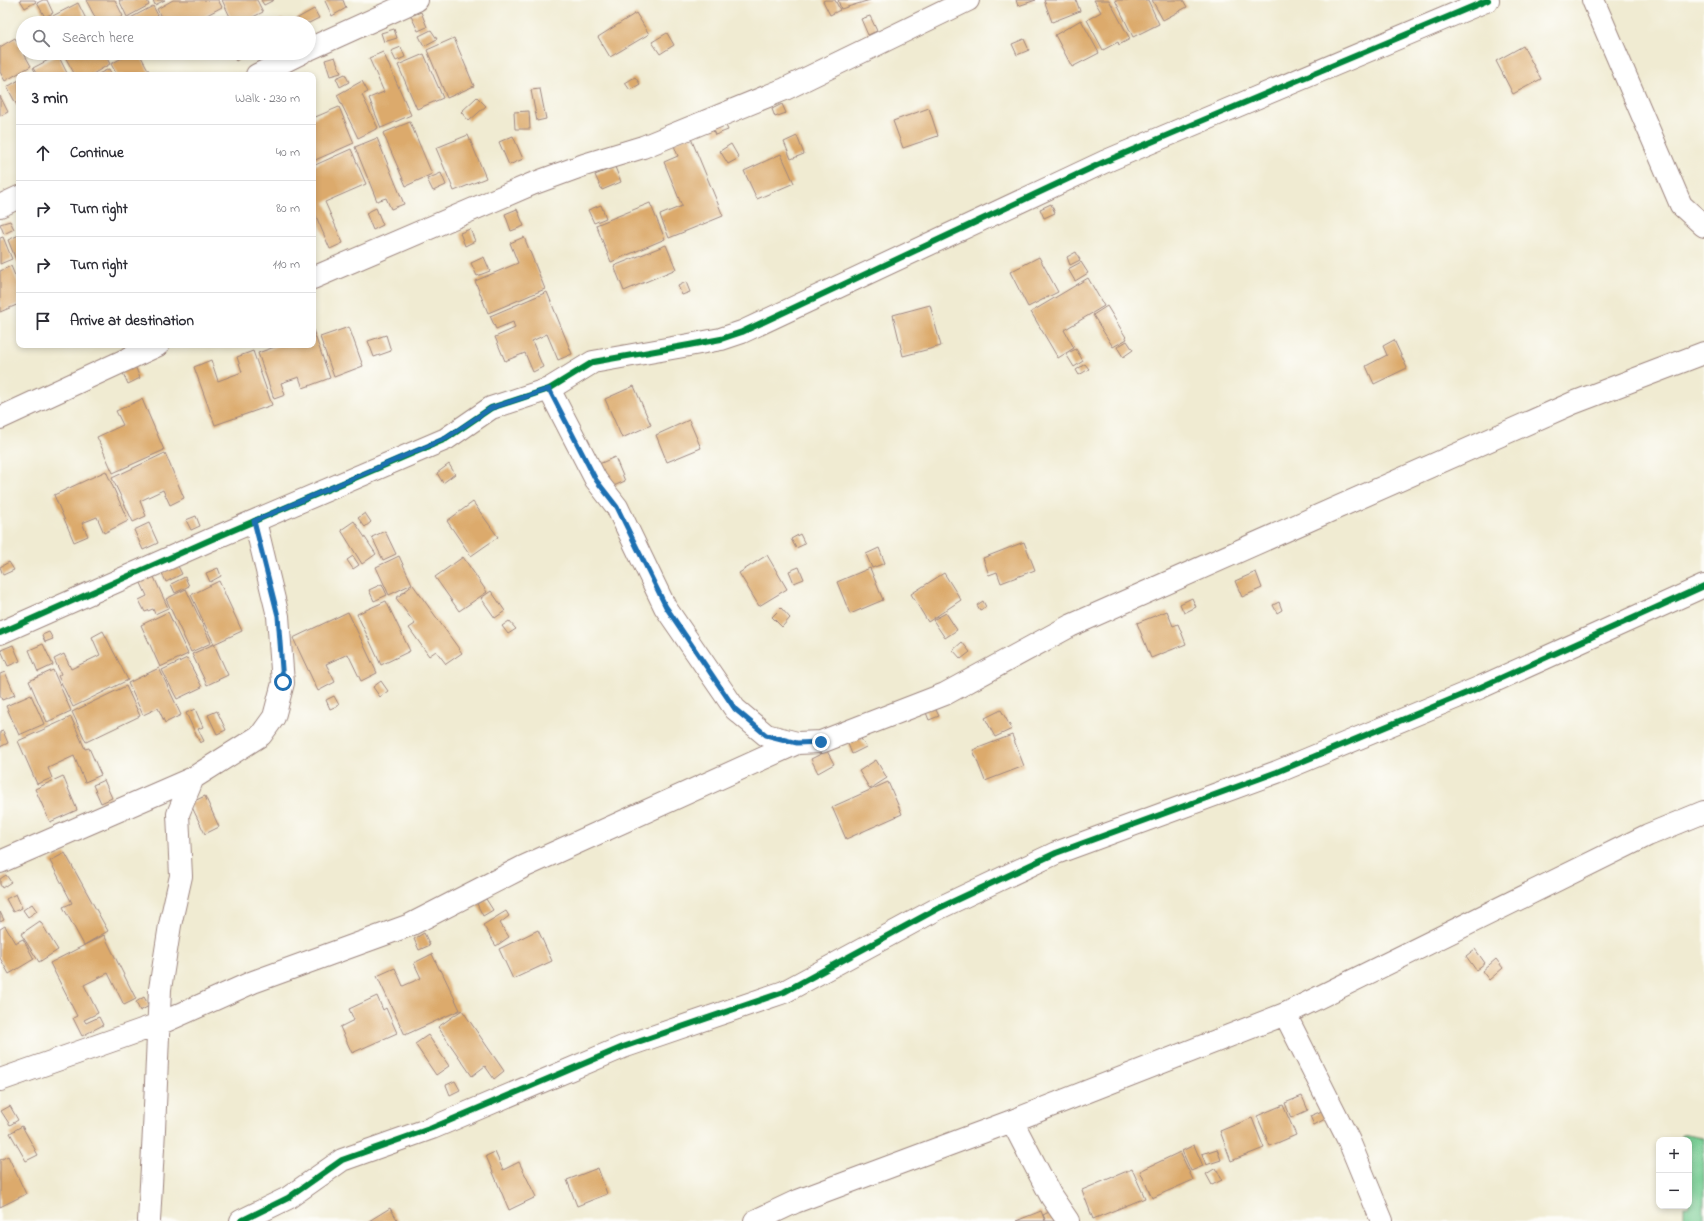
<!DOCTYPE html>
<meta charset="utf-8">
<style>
body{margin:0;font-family:"Indie Flower",sans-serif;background:#f2f2f3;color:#2b2b33}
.controls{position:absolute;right:12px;bottom:12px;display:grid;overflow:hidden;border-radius:8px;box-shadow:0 2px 6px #0003}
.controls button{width:36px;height:36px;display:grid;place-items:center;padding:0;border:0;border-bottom:1px solid #e1e1e2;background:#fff;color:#2b2b33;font:20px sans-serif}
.stop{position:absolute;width:12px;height:12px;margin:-9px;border:3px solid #1f6fb2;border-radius:50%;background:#fff}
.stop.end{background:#1f6fb2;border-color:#fff;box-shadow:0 1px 4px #0008}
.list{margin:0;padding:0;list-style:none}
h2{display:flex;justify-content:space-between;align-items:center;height:52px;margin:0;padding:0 16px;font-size:17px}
h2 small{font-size:13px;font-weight:400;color:#7c7c81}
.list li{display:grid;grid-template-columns:26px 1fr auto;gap:12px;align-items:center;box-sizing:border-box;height:56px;padding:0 16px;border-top:1px solid #e1e1e2}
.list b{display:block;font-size:15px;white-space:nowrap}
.list em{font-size:13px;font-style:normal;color:#7c7c81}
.icon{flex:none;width:22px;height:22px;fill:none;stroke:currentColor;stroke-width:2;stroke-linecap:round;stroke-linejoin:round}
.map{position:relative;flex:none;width:1704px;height:1221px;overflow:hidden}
.search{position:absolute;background:#fff;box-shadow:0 2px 6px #0003;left:16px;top:16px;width:300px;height:44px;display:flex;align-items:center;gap:10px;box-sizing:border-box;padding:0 14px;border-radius:22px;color:#7c7c81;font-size:15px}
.panel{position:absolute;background:#fff;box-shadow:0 2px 6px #0003;left:16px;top:72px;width:300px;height:276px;border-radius:8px}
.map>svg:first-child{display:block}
.green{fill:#74cc92;stroke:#5f765e}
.building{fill:#dcaa6c}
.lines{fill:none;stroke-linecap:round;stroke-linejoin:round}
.minor-casing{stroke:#9d857e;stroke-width:24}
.minor{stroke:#fff;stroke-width:22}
.cycleway-casing{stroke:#fdfcf7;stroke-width:8}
.cycleway{stroke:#00873e;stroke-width:6}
.route{stroke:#1f6fb2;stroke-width:5}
</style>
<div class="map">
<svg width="1704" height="1221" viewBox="0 0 1704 1221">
<rect width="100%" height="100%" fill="#fdfcf7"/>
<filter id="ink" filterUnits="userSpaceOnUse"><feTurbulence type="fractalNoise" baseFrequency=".025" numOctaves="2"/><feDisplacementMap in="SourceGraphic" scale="8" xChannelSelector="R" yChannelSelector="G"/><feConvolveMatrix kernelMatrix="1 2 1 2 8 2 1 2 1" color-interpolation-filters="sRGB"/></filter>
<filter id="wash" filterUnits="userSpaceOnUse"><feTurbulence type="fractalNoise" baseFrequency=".012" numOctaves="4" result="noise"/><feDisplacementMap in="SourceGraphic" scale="16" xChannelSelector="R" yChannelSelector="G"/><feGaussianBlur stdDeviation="0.9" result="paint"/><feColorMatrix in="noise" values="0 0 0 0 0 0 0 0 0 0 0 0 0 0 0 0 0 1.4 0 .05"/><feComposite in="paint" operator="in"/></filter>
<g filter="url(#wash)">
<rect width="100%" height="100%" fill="#f0ebd2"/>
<!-- green -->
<path class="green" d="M1681,1134L1704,1138V1221H1684V1206H1689V1140H1681Z"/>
<g id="blocks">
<!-- building -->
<path class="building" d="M20,0H35L36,2L25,8Z
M43,0H47L53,13L45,17L37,3Z
M86,0H115L123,16L111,23H98Z
M119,0H147L149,5L127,17Z
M153,0H165L155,5Z
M173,0H218L222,7L192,23H164L157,9Z
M222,0H257L263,12L241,23H233Z
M261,0H274L264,5Z
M327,0H343L346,8L332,16L325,1Z
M825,0H835L840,10L830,15L823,1Z
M838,0H870L841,9Z
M1016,0H1036L1018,6Z
M1044,0H1076L1080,11L1052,22Z
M1094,0H1109L1130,39L1119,45L1118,42L1103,50L1087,20L1101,12Z
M1115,0H1148L1159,24L1133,37Z
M1152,0H1183L1187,7L1163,20Z
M78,3L88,23H47L45,20Z
M153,6L161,21L158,23H121Z
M314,9L319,18L309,23H299L296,19Z
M421,12L427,27L418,31L411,16Z
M636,13L649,34L610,57L598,37Z
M870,16L877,31L868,35L861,19Z
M283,19L285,23H274Z
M1081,20L1099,53L1072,67L1055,35Z
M394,29L397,38L384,42L381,33Z
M431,30L437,39L424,46L419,36Z
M667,33L674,45L660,54L652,42Z
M15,38L31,66L5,81L0,72V47Z
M454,38L474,86L447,98L427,50Z
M1024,39L1029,50L1017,55L1012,44Z
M1523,46L1541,79L1513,94L1496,61Z
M401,47L405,57L396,61L391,51Z
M383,52L411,115L381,128L369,98L384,92L369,58Z
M63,53H104L110,64L91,75H75Z
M131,53H139L151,75H117L111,64Z
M230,53H245L246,54L236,61Z
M424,54L443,98L417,109L398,65Z
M58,55L68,75H37L33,68Z
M335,57L341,73L330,76L325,60Z
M109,69L112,75H96Z
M345,74L349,82L340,87L336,78Z
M635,77L640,84L630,90L625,83Z
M19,80V109L7,87Z
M362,81L368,92L362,95L378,128L358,138L337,95Z
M540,89L546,119L537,121L531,90Z
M0,96L8,112L0,116Z
M477,97L486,106L469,121L461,112Z
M782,104L786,113L775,117L772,109Z
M339,107L354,143L313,161V118Z
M929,108L938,136L903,148L893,121Z
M529,111L530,129H515L514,112Z
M722,117L728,130L715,135L710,123Z
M410,122L432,174L406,186L383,133Z
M468,135L486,178L454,191L436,148Z
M513,136L523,159L509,165L499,142Z
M690,136L723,216L669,238L660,215L682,206L664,162L678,156L673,143Z
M797,136L804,154L791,159L784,142Z
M377,138L404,204L391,209L386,198L377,201L355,147Z
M731,144L739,158L728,164L720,151Z
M351,149L366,184L325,202L343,243L330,249L313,209V166Z
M781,154L794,183L757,199L744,171Z
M615,167L621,182L602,190L595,175Z
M441,173L446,185L433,191L427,179Z
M650,203L665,239L611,262L596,225Z
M1051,204L1055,213L1044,218L1040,209Z
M601,205L606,218L594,223L588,210Z
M376,208L383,225L373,230L366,213Z
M517,209L524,226L511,231L505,214Z
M10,221L14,229L4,234L0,224Z
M470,229L475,241L465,246L460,233Z
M19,235V267L8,240Z
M3,237L12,259L0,264V238Z
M524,237L545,289L488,313L475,281L518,263L510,243Z
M666,245L676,269L624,291L614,266Z
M1076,252L1080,260L1070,265L1067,257Z
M484,257L490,271L477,276L471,263Z
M1039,257L1058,292L1028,307L1010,272Z
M1081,262L1088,273L1075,281L1068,269Z
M11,266L19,285V304L0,312V271Z
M1088,278L1104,306L1064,330L1074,348L1058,358L1031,312Z
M686,282L690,292L682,295L678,286Z
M547,292L572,354L558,360L547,334L532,341L543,367L533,372L525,353L505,361L495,337L515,328L513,322L496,329L490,316Z
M930,305L941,346L903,356L893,315Z
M1107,306L1127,339L1113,347L1093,315Z
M349,327L363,366L334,377L320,337Z
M313,330L330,378L303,388L299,377L281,383L285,395L274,399L258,353L280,345H313Z
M386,335L391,351L374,357L368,341Z
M1394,340L1407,368L1374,384L1366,366L1387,355L1383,346Z
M1127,341L1133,350L1123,357L1117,347Z
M1076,349L1083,361L1074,367L1066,354Z
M253,351L272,405L215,425L194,367L211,360L218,381L242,372L237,357Z
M1085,364L1089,369L1079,375L1076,370Z
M135,366L140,378L128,384L122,371Z
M634,386L651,425L622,438L605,399Z
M142,399L164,450L113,473L97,437L123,425L116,411Z
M689,420L701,448L667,462L656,435Z
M165,453L184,498L170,505L163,490L140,501L146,516L133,522L112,478Z
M615,457L625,481L609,488L599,464Z
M449,464L455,474L443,483L437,473Z
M106,471L128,521L104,533L97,517L82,523L88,536L74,542L54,495Z
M473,502L498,537L471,556L447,521Z
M365,513L371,522L365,527L358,518Z
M196,516L200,526L191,530L186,520Z
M354,521L376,554L362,564L341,530Z
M149,523L158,543L143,550L134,530Z
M385,531L396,554L383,560L372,537Z
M800,534L805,544L796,548L791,539Z
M1024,542L1035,570L1001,583L997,572L989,575L983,558Z
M879,548L885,563L872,568L866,554Z
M767,555L787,589L759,606L739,573Z
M353,556L359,565L353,569L347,560Z
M399,556L412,584L389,595L376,567Z
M463,557L487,592L459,611L435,577Z
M9,562L14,570L3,575L0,567Z
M178,566L182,574L166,582L162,573Z
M799,567L804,579L794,583L789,571Z
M218,568L221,576L210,582L206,573Z
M870,568L883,600L850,614L837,582Z
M1256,572L1262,588L1242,597L1235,581Z
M944,573L961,600L928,622L911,594Z
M153,575L168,608L155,614L153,609L145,612L139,600L147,596L140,581Z
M185,577L189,586L175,593L171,584Z
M219,581L242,631L214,644L191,595Z
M382,584L387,595L374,601L369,590Z
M413,585L462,653L446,664L436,651L429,656L409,628L415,624L396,598Z
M186,589L211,643L191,652L166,599Z
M491,591L505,611L495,618L481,598Z
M1192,598L1196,607L1184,613L1180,604Z
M386,601L410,651L381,665L357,614Z
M983,601L986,607L980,610L977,605Z
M1279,602L1282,610L1277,613L1273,605Z
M781,608L790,618L782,627L772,617Z
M1167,611L1173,626L1178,624L1186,644L1151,658L1137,623Z
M168,612L188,654L160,667L141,625Z
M348,612L377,673L361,681L348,654L326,664L335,682L318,691L293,638Z
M946,613L957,630L945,638L933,620Z
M509,621L516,629L508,634L502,626Z
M103,631L128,680L73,707L58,676L61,674L54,659L64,654L71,669L100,655L92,637Z
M49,632L53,639L45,642L42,635Z
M962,642L970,652L961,659L953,650Z
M43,644L53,665L38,672L29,650Z
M214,644L228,675L207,685L192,654Z
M13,645L20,661L8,666L1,650Z
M187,658L202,687L177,699L162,670Z
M159,668L181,715L165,723L158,708L143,715L128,683Z
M53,670L71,711L47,722L29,681Z
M5,672L15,695L2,700L0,695V674Z
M381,681L388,691L380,697L373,687Z
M126,686L140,716L86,742L72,712Z
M31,695L44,724L19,735L6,706Z
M334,696L339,705L330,709L326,700Z
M934,706L939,716L929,720L925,710Z
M195,709L203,727L198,729L204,741L200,743L186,713Z
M1001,710L1012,729L995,737L985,718Z
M217,711L226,730L217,734L208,715Z
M71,717L85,749L89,748L101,775L85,782L74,756L48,768L52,778L37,784L18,741Z
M3,731L8,743L0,747V732Z
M1012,735L1024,766L985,781L973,750Z
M860,737L866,747L852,754L848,744Z
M827,751L834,764L818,773L811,759Z
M876,760L887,778L870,789L859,771Z
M63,776L77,810L50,822L35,789Z
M104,780L112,798L101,803L93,785Z
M888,782L902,814L846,839L832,807Z
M205,796L219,827L205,834L190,803Z
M65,853L108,931L84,945L63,907L72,903L50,861Z
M6,875L11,882L2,888L0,884V879Z
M16,894L22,908L13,912L6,899Z
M486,899L493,910L483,916L477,904Z
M32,904L37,911L28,917L23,910Z
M506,911L509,916L500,923L509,937L496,946L483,925Z
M0,912L4,920L0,922Z
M40,921L58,950L39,962L21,934Z
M5,926L15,943L23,939L34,959L9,974L0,958V929Z
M538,930L552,961L513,979L499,949Z
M424,933L430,945L419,950L414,939Z
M104,935L136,999L124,1005L108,973L84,985L98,1013L84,1020L86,1023L99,1017L103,1025L82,1036L73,1018L77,1016L50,963Z
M1475,949L1485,963L1476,970L1466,956Z
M432,954L440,971L441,970L460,1010L405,1035L377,976L395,968L403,986L421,978L414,963Z
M1496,959L1503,968L1489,980L1482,971Z
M377,996L383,1010L386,1008L397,1033L352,1053L340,1027L354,1020L349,1009Z
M144,997L149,1006L140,1011L136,1002Z
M462,1010L504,1071L494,1079L485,1066L472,1076L438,1027Z
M428,1035L449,1066L436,1075L415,1044Z
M455,1081L460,1090L450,1095L446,1085Z
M1302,1096L1308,1110L1291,1118L1285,1103Z
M1283,1105L1296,1135L1270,1146L1257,1116Z
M10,1106L18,1120L10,1125L1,1111Z
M1322,1111L1325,1119L1314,1125L1310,1116Z
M1252,1118L1264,1148L1231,1161L1220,1131Z
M22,1126L38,1155L26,1161L10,1133Z
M1194,1145L1203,1166L1191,1171L1182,1151Z
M1217,1149L1221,1160L1206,1165L1202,1154Z
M495,1152L503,1170L519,1162L536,1197L509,1210L486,1156Z
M1180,1152L1193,1180L1152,1198L1140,1171Z
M8,1156L26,1194L0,1207V1160Z
M598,1168L607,1194L577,1206L567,1180Z
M1216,1168L1222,1180L1212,1185L1206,1174Z
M1132,1169L1145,1198L1093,1219L1082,1190Z
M390,1208L398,1221H369Z
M1041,1211L1045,1221H1016Z
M1051,1211L1056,1221H1046L1043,1215Z"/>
</g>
</g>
<g filter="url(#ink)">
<use href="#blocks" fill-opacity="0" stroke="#9d857e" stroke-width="1"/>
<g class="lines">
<defs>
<path id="minor" d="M1593,0L1681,205L1704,226
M309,49L417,0
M257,75L301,53
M0,206L19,197
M313,278L532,184L584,165L643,147L785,89L968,0
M549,389L596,480L617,507L665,607L735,709L766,735L797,743L821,742L945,694L1070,626L1573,403L1704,353
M0,418L158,345
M0,633L210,540L446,439L491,408L549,389L593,362L689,345L721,339L742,332L1104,162L1488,0
M0,862L193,778
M1285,1014L1349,1141L1382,1221
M0,1080L159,1024L253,982L410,925L523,867L797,743
M1012,1121L1051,1196L1068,1221
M149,1221L154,1130L160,989L170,925L181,876L178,814L193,778L261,735L274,717L283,683L278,616L255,521
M241,1221L288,1198L342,1160L432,1128L623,1047L784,992L937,909L1056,853L1277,772L1481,687L1704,586
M755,1221L795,1202L1012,1121L1285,1014L1648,835L1704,812"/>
</defs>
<!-- minor casing -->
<use href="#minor" class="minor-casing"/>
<!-- minor -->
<use href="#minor" class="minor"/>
<defs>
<path id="cycleway" d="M0,633L210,540L446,439L491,408L549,389L593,362L689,345L721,339L742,332L1104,162L1488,0
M241,1221L288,1198L342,1160L432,1128L623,1047L784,992L937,909L1056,853L1277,772L1481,687L1704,586"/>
</defs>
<!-- cycleway casing -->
<use href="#cycleway" class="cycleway-casing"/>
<!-- cycleway -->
<use href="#cycleway" class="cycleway"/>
</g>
</g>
<g class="lines" filter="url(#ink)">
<!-- route -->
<path class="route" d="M283,682L278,616L254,521L446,438L491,408L549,389L596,480L617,507L666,607L735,709L766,735L797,743L821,742"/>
</g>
</svg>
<div class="controls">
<button>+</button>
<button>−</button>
</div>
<div class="stop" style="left:283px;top:682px"></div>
<div class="stop end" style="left:821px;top:742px"></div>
<div class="search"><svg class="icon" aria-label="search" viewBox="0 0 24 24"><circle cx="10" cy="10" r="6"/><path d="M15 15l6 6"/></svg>Search here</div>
<section class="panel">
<h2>3 min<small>Walk · 230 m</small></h2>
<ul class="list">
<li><svg class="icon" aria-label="ahead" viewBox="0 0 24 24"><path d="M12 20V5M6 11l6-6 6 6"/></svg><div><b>Continue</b></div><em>40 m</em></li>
<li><svg class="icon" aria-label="right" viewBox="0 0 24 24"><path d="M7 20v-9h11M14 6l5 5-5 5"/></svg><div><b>Turn right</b></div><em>80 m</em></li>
<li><svg class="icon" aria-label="right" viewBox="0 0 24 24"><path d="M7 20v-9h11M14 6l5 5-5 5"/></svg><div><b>Turn right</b></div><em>110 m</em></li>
<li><svg class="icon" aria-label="arrive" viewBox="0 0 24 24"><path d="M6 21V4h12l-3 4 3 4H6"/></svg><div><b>Arrive at destination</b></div></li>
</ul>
</section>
</div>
